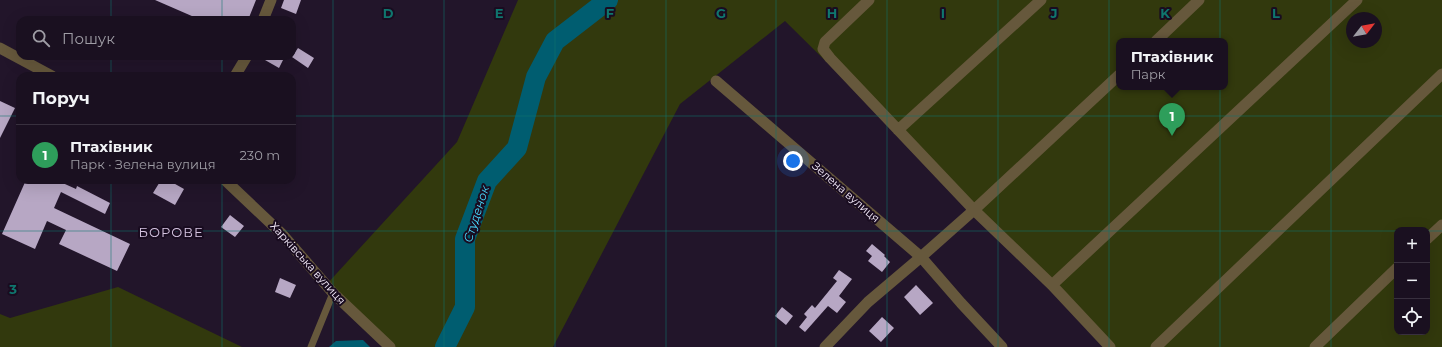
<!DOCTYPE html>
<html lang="uk">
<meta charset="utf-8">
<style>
body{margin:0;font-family:Montserrat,sans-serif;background:#231929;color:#f1f3f6}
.controls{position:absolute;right:12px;bottom:12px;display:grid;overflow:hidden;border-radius:8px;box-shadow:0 4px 16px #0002}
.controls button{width:36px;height:36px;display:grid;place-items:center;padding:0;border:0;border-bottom:1px solid #38303e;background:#1a1020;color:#f1f3f6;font:20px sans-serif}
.compass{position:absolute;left:1346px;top:12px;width:36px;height:36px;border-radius:50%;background:#1a1020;box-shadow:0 4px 16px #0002;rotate:59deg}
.you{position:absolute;left:793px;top:161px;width:14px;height:14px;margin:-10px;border:3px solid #fff;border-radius:50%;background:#1a73e8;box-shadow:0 0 0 6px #1a73e833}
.badge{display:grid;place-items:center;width:26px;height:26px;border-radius:50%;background:#b45309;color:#fff;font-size:13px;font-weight:700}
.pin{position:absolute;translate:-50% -33px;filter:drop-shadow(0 1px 2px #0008)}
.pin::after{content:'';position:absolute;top:21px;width:14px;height:12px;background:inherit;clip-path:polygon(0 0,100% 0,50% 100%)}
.popup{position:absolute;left:1116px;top:38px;width:112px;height:52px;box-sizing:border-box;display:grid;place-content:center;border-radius:8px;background:#1a1020;filter:drop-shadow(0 1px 3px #0005);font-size:13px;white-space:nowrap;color:#9f9da5}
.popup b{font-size:15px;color:#f1f3f6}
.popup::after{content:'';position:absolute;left:50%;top:100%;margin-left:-8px;border:8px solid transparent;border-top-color:#1a1020}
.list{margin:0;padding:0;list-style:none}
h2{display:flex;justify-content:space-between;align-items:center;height:52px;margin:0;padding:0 16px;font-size:17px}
h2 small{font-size:13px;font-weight:400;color:#9f9da5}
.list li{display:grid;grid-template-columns:26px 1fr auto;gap:12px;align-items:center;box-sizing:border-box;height:60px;padding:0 16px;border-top:1px solid #38303e}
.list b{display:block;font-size:15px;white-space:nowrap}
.list p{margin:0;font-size:13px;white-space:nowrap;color:#9f9da5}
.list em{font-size:13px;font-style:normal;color:#9f9da5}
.icon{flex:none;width:22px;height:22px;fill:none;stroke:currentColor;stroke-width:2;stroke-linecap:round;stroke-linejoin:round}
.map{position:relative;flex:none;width:1442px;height:347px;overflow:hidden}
.search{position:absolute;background:#1a1020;box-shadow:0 4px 16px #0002;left:16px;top:16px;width:280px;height:44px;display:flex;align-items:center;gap:10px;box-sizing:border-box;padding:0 14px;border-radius:12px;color:#9f9da5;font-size:15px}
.panel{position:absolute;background:#1a1020;box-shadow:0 4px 16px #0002;left:16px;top:72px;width:280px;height:112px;border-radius:12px}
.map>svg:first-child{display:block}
.green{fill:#32390d;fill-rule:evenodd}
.water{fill:#005d70}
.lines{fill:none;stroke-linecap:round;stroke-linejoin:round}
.river{stroke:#005d70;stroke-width:20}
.building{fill:#b7a7c4}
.service{stroke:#66583c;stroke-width:7}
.minor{stroke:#66583c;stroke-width:11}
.tertiary{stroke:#66583c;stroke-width:11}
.grid{fill:none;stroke:#0f766e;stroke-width:1;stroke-opacity:0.55}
.labels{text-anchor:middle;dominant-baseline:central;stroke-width:4;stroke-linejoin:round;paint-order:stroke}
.street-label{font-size:11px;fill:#f9f0ff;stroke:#190c20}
.water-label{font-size:12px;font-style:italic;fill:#49dbff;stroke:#190c20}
.quarter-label{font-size:13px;letter-spacing:1px;fill:#d6c5e2;stroke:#190c20}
.grid-label{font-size:13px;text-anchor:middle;font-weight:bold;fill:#0f766e;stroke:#190c20;stroke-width:4;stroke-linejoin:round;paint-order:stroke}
</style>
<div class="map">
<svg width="1442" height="347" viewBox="0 0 1442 347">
<rect width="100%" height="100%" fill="#22152a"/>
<!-- green -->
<path class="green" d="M518,0H1442V347H1108L1043,276L785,21L680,104L553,347H390L326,285L457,142ZM1352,18H1376V42H1352ZM1119,41H1225V87H1119ZM1397,230H1427V332H1397Z
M118,287L242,347H0V314L10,318Z"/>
<!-- water -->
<path class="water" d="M363,340L370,347H329L336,341Z"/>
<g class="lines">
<!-- river -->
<path class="river" d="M445,347L465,307V239L487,181L517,148L536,77L555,41L608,0"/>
</g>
<!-- building -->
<path class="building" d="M155,0H256L248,20H201Z
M284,0H301L296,14L281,8Z
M298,48L314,58L308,68L292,57Z
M258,56H285L279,68Z
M0,101L15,108L0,138Z
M26,180H56L76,189L77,186L110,203L105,214L61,192L54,208L130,244L117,271L59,244L66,230L47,221L35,249L2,234Z
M161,180H168L184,189L175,205L153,193Z
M230,215L244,226L235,237L221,227Z
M872,244L885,255L884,256L890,262L882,272L868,261L872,256L866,251Z
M839,270L852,279L839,296L846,302L837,313L828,306L805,332L799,327L807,317L804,314L812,305L815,308L837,281L833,278Z
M280,278L296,285L290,298L275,292Z
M916,285L933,303L920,315L904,297Z
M782,307L793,316L786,325L775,316Z
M882,317L894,328L881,342L869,331Z"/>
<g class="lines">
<!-- service -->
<path class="service" d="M311,347L333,293"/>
<!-- minor -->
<path class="minor" d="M869,0L825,42L823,49L830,58L974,210L1052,285L1110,347
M1156,41L1199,0
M0,48L52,76
M716,81L921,257L961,303L1002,347
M898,130L1041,0
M1427,239L1442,225
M1052,285L1357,0
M825,347L868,302L921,257L974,210L1119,75
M1156,347L1442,74
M1315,347L1397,268"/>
<!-- tertiary -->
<path class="tertiary" d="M263,20L271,0
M235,76L247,56
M225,180L282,234L333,293L390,347"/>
</g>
<!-- grid -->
<path class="grid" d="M111,0V20M222,0V20M333,0V347M444,0V347M555,0V347M666,0V347M776,0V347M887,0V347M998,0V347M1109,0V347M1220,0V347M1331,0V347M111,56V76M222,56V76M0,116H20M292,116H1442M111,180V347M222,180V347M0,231H1397M1427,231H1442"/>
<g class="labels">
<!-- street labels -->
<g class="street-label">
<text transform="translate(846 192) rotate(41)">Зелена вулиця</text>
<text transform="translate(308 263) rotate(48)">Харківська вулиця</text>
</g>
<!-- water labels -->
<g class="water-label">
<text transform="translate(476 214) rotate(-72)">Студенок</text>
</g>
<!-- quarter labels -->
<g class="quarter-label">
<text x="171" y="232">БОРОВЕ</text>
</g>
</g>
<g class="grid-label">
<text x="388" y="18">D</text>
<text x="499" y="18">E</text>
<text x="610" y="18">F</text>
<text x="721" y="18">G</text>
<text x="832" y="18">H</text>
<text x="943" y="18">I</text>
<text x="1054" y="18">J</text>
<text x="1165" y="18">K</text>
<text x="1276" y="18">L</text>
<text x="13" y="294">3</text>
</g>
</svg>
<div class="controls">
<button>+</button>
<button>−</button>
<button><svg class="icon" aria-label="locate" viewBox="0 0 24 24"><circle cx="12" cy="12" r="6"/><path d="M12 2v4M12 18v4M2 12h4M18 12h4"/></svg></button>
</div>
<svg class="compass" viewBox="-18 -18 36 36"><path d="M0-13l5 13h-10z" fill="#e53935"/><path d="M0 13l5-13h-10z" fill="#9f9da5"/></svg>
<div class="you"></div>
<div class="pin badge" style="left:1172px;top:136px;background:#2e9e5b">1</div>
<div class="popup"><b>Птахівник</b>Парк</div>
<div class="search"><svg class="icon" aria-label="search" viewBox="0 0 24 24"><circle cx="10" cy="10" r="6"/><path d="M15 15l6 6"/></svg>Пошук</div>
<section class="panel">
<h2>Поруч<small></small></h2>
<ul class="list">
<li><span class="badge" style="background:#2e9e5b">1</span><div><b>Птахівник</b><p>Парк · Зелена вулиця</p></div><em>230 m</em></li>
</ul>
</section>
</div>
